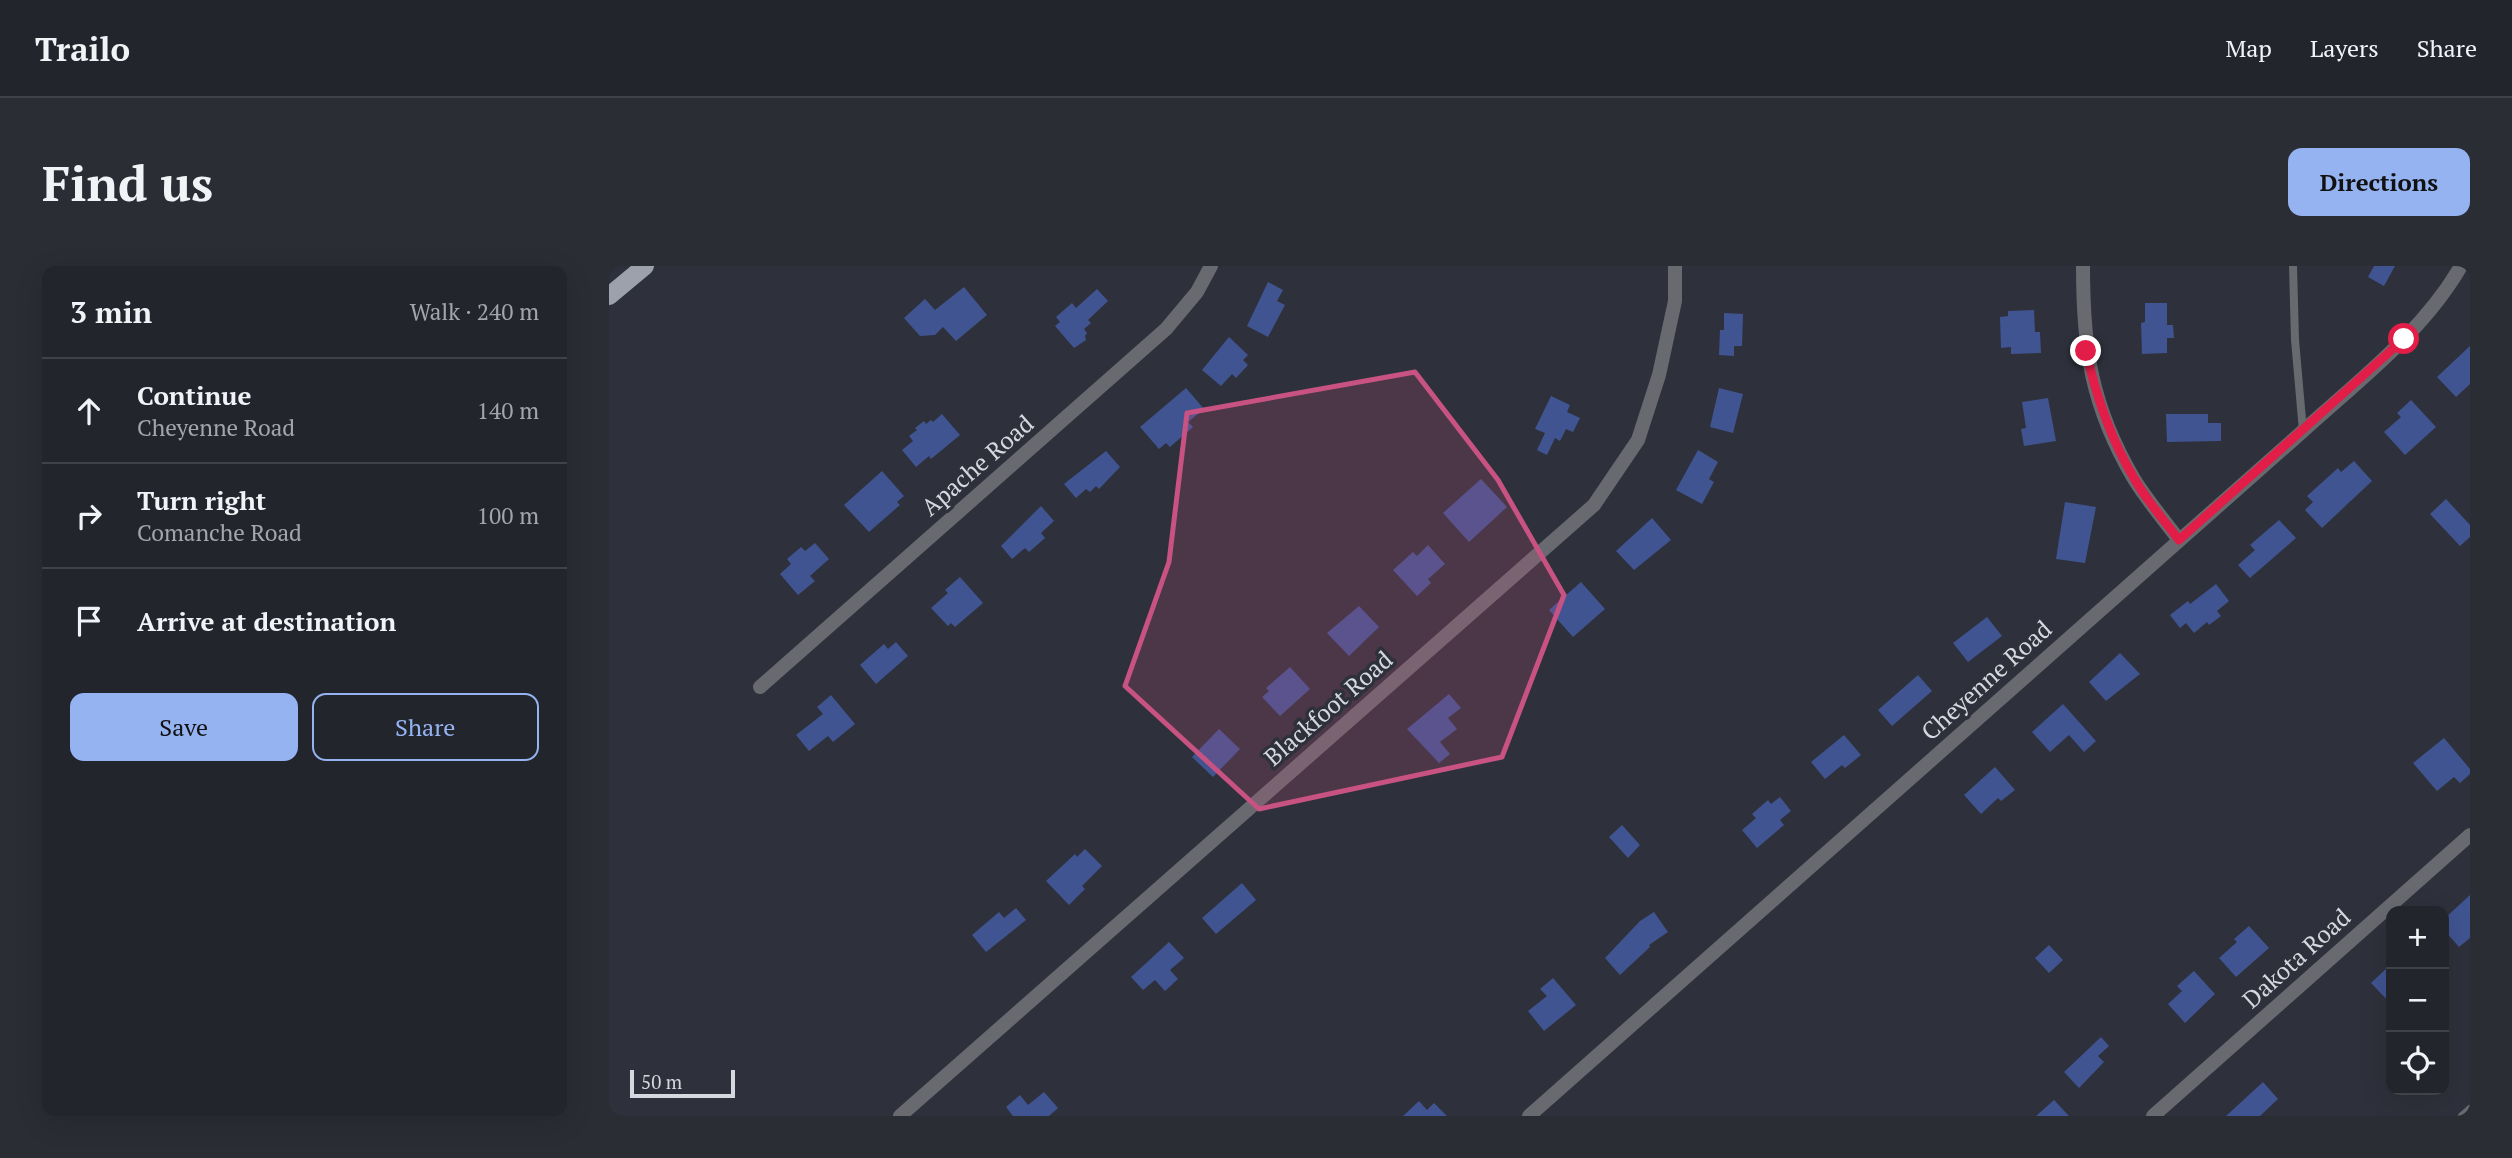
<!DOCTYPE html>
<meta charset="utf-8">
<style>
body{margin:0;font-family:"PT Serif",serif;background:#2a2d34;color:#f1f3f6}
.controls{position:absolute;right:21px;bottom:21px;display:grid;overflow:hidden;border-radius:14px;box-shadow:0 7px 28px #0002}
.controls button{width:63px;height:63px;display:grid;place-items:center;padding:0;border:0;border-bottom:2px solid #3f4248;background:#22252c;color:#f1f3f6;font:35px sans-serif}
.scale{position:absolute;left:21px;bottom:18px;width:105px;box-sizing:border-box;padding-left:7px;border:4px solid #d5d8de;border-top:0;font-size:19px;line-height:24px;white-space:nowrap;color:#d5d8de;-webkit-text-stroke:5px #2e313b;paint-order:stroke}
.stop{position:absolute;width:21px;height:21px;margin:-16px;border:5px solid #e11d48;border-radius:50%;background:#fff}
.stop.end{background:#e11d48;border-color:#fff;box-shadow:0 2px 7px #0008}
.list{margin:0;padding:0;list-style:none}
h2{display:flex;justify-content:space-between;align-items:center;height:91px;margin:0;padding:0 28px;font-size:30px}
h2 small{font-size:23px;font-weight:400;color:#a2a5a9}
.list li{display:grid;grid-template-columns:46px 1fr auto;gap:21px;align-items:center;box-sizing:border-box;height:105px;padding:0 28px;border-top:2px solid #3f4248}
.list b{display:block;font-size:26px;white-space:nowrap}
.list p{margin:0;font-size:23px;white-space:nowrap;color:#a2a5a9}
.list em{font-size:23px;font-style:normal;color:#a2a5a9}
.actions{display:flex;gap:14px;padding:21px 28px}
.actions a{flex:1;padding:16px 0;border:2px solid #95b2f1;border-radius:14px;text-align:center;font-size:24px;color:#95b2f1}
.actions .main{background:#95b2f1;color:#111}
.icon{flex:none;width:38px;height:38px;fill:none;stroke:currentColor;stroke-width:2;stroke-linecap:round;stroke-linejoin:round}
.map{position:relative;flex:none;width:1861px;height:850px;overflow:hidden;border-radius:14px}
header{display:flex;align-items:center;gap:42px;box-sizing:border-box;height:98px;padding:0 35px;background:#22252c;border-bottom:2px solid #3f4248}
header strong{font-size:33px}
nav{display:flex;gap:38px;margin-inline-start:auto;font-size:24px}
.intro{display:flex;align-items:center;justify-content:space-between;box-sizing:border-box;height:168px;padding:0 42px}
h1{margin:0;font-size:49px}
.button{padding:18px 32px;border-radius:14px;background:#95b2f1;color:#111;font-size:24px;font-weight:700}
main{display:flex;gap:42px;padding:0 42px}
aside{flex:1;background:#22252c;border-radius:14px;box-shadow:0 7px 28px #0002}
.map>svg:first-child{display:block}
.building{fill:#405491}
.lines{fill:none;stroke-linecap:round;stroke-linejoin:round}
.lane{stroke:#686a6f;stroke-width:8}
.street{stroke:#686a6f;stroke-width:14}
.primary{stroke:#9da1ab;stroke-width:18}
.route{stroke:#e11d48;stroke-width:9}
.marked{fill:#c85282;fill-opacity:0.2;stroke:#c85282;stroke-width:5;stroke-linejoin:round}
.labels{text-anchor:middle;dominant-baseline:central;stroke-width:7;stroke-linejoin:round;paint-order:stroke}
.street-label{font-size:24px;fill:#d5d8de;stroke:#2e313b}
</style>
<header>
<strong>Trailo</strong>
<nav><a>Map</a><a>Layers</a><a>Share</a></nav>
</header>
<div class="intro"><h1>Find us</h1><a class="button">Directions</a></div>
<main>
<aside>
<h2>3 min<small>Walk · 240 m</small></h2>
<ul class="list">
<li><svg class="icon" aria-label="ahead" viewBox="0 0 24 24"><path d="M12 20V5M6 11l6-6 6 6"/></svg><div><b>Continue</b><p>Cheyenne Road</p></div><em>140 m</em></li>
<li><svg class="icon" aria-label="right" viewBox="0 0 24 24"><path d="M7 20v-9h11M14 6l5 5-5 5"/></svg><div><b>Turn right</b><p>Comanche Road</p></div><em>100 m</em></li>
<li><svg class="icon" aria-label="arrive" viewBox="0 0 24 24"><path d="M6 21V4h12l-3 4 3 4H6"/></svg><div><b>Arrive at destination</b></div></li>
</ul>
<div class="actions"><a class="main">Save</a><a>Share</a></div>
</aside>
<div class="map">
<svg width="1861" height="850" viewBox="0 0 1861 850">
<rect width="100%" height="100%" fill="#2e313b"/>
<!-- building -->
<path class="building" d="M1765,0H1786L1775,20L1759,11Z
M659,16L674,24L668,35L676,39L659,71L638,60Z
M355,21L378,49L347,75L334,61L326,69L311,70L295,52L316,33L326,44Z
M488,23L499,35L479,54L482,57L475,63L478,67L476,70L477,74L465,82L446,60L451,56L447,51L463,37L467,42Z
M1536,37H1558V59H1564L1565,72H1558V87L1533,88L1532,57L1536,56Z
M1425,44L1426,66H1431L1432,87L1402,88V81L1392,82L1391,51L1399,50V45Z
M1115,47L1134,48L1133,80H1125V90L1110,89L1111,64H1115Z
M620,71L639,89L634,94L639,99L627,112L623,108L612,120L593,104Z
M1861,80V118L1847,131L1828,111Z
M577,122L595,143L579,156L584,161L561,181L557,177L550,183L531,161Z
M1110,122L1134,128L1124,167L1101,161Z
M942,130L961,139L958,146L971,152L964,166L957,163L951,175L946,172L938,189L928,184L936,167L926,163Z
M1439,132L1447,175L1415,180L1412,163L1417,162L1413,136Z
M1802,134L1827,161L1796,189L1775,166L1792,151L1788,147Z
M333,148L351,169L322,193L320,190L307,201L293,184L304,175L300,170L308,164L306,162L315,155L317,158L322,154L324,156Z
M1557,148H1599V157H1612V175L1558,176Z
M1089,184L1109,196L1100,213L1105,216L1093,238L1067,224Z
M497,185L511,201L490,223L487,220L481,226L477,223L467,232L455,218Z
M1745,195L1763,215L1713,262L1696,244L1704,236L1698,230L1729,202L1732,206Z
M273,205L295,230L288,236L291,239L260,266L235,239Z
M872,213L898,241L860,276L834,247Z
M1837,233L1861,259V271L1851,280L1821,248Z
M1456,236L1487,241L1476,297L1447,293Z
M432,240L445,255L432,267L436,272L420,286L416,282L403,293L392,280Z
M1043,252L1062,274L1025,304L1007,285Z
M1670,254L1687,272L1641,312L1629,299L1646,284L1641,279Z
M206,277L220,293L201,310L206,315L189,329L171,308L182,298L178,293L192,281L196,285Z
M819,279L836,298L819,313L822,317L808,330L784,304L804,286L808,290Z
M351,311L374,337L346,361L342,357L339,360L322,342L339,327L336,324Z
M972,316L996,343L964,371L940,344Z
M1607,318L1620,335L1608,345L1612,350L1600,359L1598,356L1585,367L1577,357L1571,362L1561,349L1579,335L1581,338Z
M750,340L770,361L740,390L718,367Z
M1378,351L1393,370L1359,396L1344,377Z
M287,376L299,390L267,418L251,399L275,378L279,383Z
M1511,387L1531,408L1497,435L1480,416Z
M681,401L701,423L671,450L653,431L660,425L657,422Z
M1309,409L1323,425L1283,460L1269,444Z
M840,428L852,442L839,452L848,463L831,476L841,488L830,497L798,463Z
M222,429L246,458L224,476L219,470L200,485L187,469L214,448L208,441Z
M1454,438L1487,475L1475,486L1460,469L1441,486L1423,466Z
M610,463L631,483L604,511L583,491Z
M1235,469L1252,489L1236,502L1233,499L1216,513L1202,496Z
M1835,472L1861,503V508L1851,517L1845,511L1828,525L1804,497Z
M1386,501L1406,524L1392,535L1389,532L1372,548L1355,529Z
M1171,531L1182,545L1171,554L1175,559L1148,582L1133,564L1147,552L1143,548L1159,534L1162,538Z
M1013,559L1031,579L1019,592L1000,571Z
M476,583L493,600L473,620L476,623L460,639L437,615L466,588L468,591Z
M633,617L647,634L607,668L593,652Z
M1861,629V672L1850,681L1835,664V653Z
M407,642L417,654L377,686L363,669L390,646L395,652Z
M1045,646L1059,666L1040,679L1041,681L1011,709L996,692L1031,655Z
M1640,660L1660,682L1627,711L1610,692L1628,676L1625,673Z
M560,676L575,692L561,704L569,713L556,725L546,714L534,724L522,711Z
M1440,679L1454,694L1440,707L1426,692Z
M1782,698V738L1762,717Z
M1585,705L1606,728L1576,757L1559,738L1573,725L1568,720Z
M944,712L967,739L935,765L919,745L938,730L931,723Z
M1492,771L1500,780L1489,790L1495,796L1470,822L1455,806Z
M1654,816L1669,833L1651,850H1617Z
M435,826L449,842L440,850H404L397,841L411,829L419,839Z
M1445,834L1460,850H1427Z
M810,835L818,844L825,837L838,850H794Z"/>
<g class="lines">
<!-- lane -->
<path class="lane" d="M1684,0L1686,74L1694,165
M1853,850L1861,843"/>
<!-- street -->
<path class="street" d="M1474,0C1474,83 1482,140 1525,213C1538,234 1555,254 1570,274
M151,421L557,63L588,26L602,0
M291,850L985,239L1029,174L1050,109L1066,35V0
M920,850L1694,165C1750,114 1814,66 1852,0
M1544,850L1861,569"/>
<!-- primary -->
<path class="primary" d="M0,30L36,0"/>
</g>
<g class="lines">
<!-- route -->
<path class="route" d="M1477,85C1487,130 1501,172 1525,212C1537,234 1555,254 1570,274L1795,73"/>
</g>
<!-- marked area -->
<path class="marked" d="M806,106L889,214L955,329L893,491L650,543L516,420L560,296L578,147Z"/>
<g class="labels">
<!-- street labels -->
<g class="street-label">
<text transform="translate(368 199) rotate(-41)">Apache Road</text>
<text transform="translate(1377 414) rotate(-42)">Cheyenne Road</text>
<text transform="translate(719 442) rotate(-41)">Blackfoot Road</text>
<text transform="translate(1687 692) rotate(-42)">Dakota Road</text>
</g>
</g>
</svg>
<div class="controls">
<button>+</button>
<button>−</button>
<button><svg class="icon" aria-label="locate" viewBox="0 0 24 24"><circle cx="12" cy="12" r="6"/><path d="M12 2v4M12 18v4M2 12h4M18 12h4"/></svg></button>
</div>
<div class="scale">50 m</div>
<div class="stop" style="left:1795px;top:73px"></div>
<div class="stop end" style="left:1477px;top:85px"></div>
</div>
</main>
